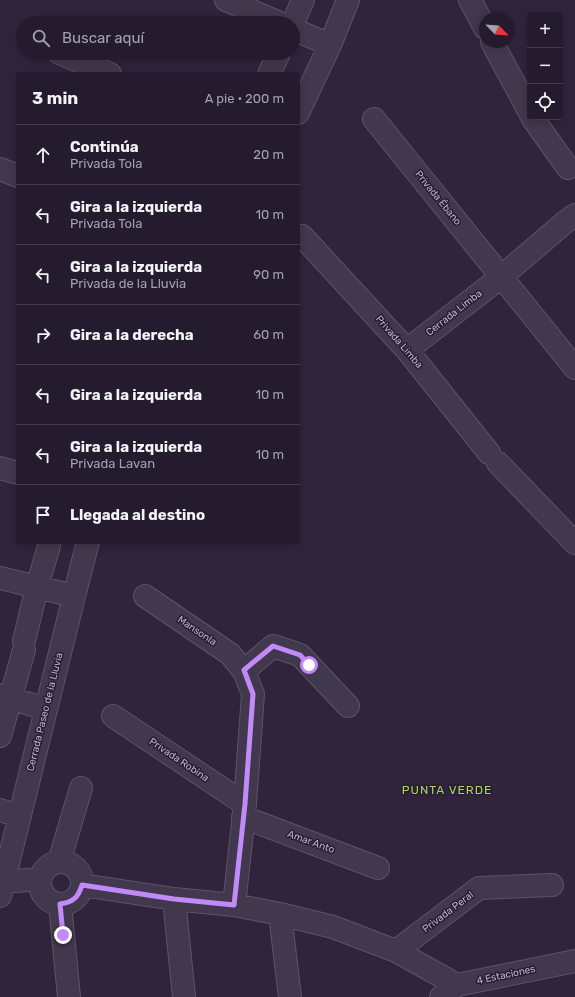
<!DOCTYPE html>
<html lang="es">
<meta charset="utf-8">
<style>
body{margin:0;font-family:Rubik,sans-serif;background:#30283a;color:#f1f3f6}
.controls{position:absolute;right:12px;top:12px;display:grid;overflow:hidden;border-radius:4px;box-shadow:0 2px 10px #0003}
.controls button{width:36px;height:36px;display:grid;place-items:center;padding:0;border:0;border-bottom:1px solid #41394a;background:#241b2e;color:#f1f3f6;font:20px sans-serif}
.compass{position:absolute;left:479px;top:12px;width:36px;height:36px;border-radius:50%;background:#241b2e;box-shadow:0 2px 10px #0003;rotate:115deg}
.stop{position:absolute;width:12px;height:12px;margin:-9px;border:3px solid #c289f8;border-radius:50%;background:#fff}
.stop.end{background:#c289f8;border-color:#fff;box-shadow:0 1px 4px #0008}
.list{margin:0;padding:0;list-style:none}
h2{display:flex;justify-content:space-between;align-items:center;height:52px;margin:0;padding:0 16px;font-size:17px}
h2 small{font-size:13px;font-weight:400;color:#a3a1aa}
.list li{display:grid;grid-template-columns:26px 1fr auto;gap:12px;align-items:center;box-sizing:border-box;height:60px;padding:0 16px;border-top:1px solid #41394a}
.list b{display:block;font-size:15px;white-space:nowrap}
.list p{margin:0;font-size:13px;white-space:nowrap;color:#a3a1aa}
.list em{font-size:13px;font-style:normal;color:#a3a1aa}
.icon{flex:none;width:22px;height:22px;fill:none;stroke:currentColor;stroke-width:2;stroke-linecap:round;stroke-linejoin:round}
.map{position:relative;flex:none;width:575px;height:997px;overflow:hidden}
.search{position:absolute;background:#241b2e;box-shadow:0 2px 10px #0003;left:16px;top:16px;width:284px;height:44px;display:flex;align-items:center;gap:10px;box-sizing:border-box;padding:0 14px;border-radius:22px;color:#a3a1aa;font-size:15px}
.panel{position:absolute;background:#241b2e;box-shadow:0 2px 10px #0003;left:16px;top:72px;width:284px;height:472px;border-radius:4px}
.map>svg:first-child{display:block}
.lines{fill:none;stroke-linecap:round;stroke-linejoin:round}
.minor-casing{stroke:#5d5368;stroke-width:24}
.minor{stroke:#42384d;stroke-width:22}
.route{stroke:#c289f8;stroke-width:5}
.labels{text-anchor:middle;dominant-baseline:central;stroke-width:3;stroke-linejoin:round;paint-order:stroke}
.street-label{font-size:10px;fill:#beb3c9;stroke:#271d32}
.quarter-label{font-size:12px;letter-spacing:1px;fill:#aed562;stroke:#271d32}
</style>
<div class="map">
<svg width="575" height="997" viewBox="0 0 575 997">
<rect width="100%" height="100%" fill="#30243d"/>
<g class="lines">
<defs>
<path id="minor" d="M226,0L280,23
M470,0L485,28
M293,23L303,0
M293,29L330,45
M492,42L530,113
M59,53L110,74
M269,74L279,53
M298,113L330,45L348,0
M532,117L536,123L568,168
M374,119L575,368
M0,169L18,176
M302,236L407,350L489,453
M407,350L501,277L564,223L575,215
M498,463L575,543
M0,468L18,473
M0,578L74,596
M145,596L230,654L244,671L253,694L245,804L234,905
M24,641L37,587L49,546
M244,671L273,646L300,655L348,706
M0,695L46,709
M113,716L245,804
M0,736L24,650
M0,810L20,816
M243,817L378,868
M59,862L81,788
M40 883a21 21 0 1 1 42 0a21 21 0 1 1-42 0Z
M3,882L40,879
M82,885L174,899L234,905L280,914L333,927L396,951L457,985
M0,896L74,596L88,542
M174,899L184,997
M60,904L69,997
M280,914L290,997
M396,951L479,888L552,885
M441,997L457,985L575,961"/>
</defs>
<!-- minor casing -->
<use href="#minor" class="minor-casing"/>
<!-- minor -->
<use href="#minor" class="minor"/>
</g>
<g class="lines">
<!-- route -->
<path class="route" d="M63,935L60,904C73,902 78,898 82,885L174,899L234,905L245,804L253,694L244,670L273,646L300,655L309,665"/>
</g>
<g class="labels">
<!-- street labels -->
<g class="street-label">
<text transform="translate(438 198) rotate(51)">Privada Ébano</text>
<text transform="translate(454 313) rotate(-38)">Cerrada Limba</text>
<text transform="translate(399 342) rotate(49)">Privada Limba</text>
<text transform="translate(197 631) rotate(34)">Mansonla</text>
<text transform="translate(45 712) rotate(-76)">Cerrada Paseo de la Lluvia</text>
<text transform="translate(179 760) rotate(34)">Privada Robina</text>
<text transform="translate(311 842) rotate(20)">Amar Anto</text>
<text transform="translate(448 912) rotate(-37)">Privada Peral</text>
<text transform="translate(506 975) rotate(-12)">4 Estaciones</text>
</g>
<!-- quarter labels -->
<g class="quarter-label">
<text x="447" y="790">PUNTA VERDE</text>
</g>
</g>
</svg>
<div class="controls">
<button>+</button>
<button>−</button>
<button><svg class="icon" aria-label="locate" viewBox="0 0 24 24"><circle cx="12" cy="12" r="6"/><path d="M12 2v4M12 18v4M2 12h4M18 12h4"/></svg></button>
</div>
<svg class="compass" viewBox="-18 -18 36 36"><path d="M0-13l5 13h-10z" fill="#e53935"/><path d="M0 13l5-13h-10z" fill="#a3a1aa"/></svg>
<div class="stop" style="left:309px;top:665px"></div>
<div class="stop end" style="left:63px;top:935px"></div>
<div class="search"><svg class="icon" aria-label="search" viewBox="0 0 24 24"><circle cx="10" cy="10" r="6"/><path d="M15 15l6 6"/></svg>Buscar aquí</div>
<section class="panel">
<h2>3 min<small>A pie · 200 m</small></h2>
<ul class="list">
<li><svg class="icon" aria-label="ahead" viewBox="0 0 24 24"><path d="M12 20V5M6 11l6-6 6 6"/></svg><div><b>Continúa</b><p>Privada Tola</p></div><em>20 m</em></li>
<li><svg class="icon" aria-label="left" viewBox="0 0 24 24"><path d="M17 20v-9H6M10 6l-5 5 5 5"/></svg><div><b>Gira a la izquierda</b><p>Privada Tola</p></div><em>10 m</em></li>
<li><svg class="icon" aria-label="left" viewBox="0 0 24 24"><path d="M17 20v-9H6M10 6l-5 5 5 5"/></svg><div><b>Gira a la izquierda</b><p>Privada de la Lluvia</p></div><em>90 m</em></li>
<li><svg class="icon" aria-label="right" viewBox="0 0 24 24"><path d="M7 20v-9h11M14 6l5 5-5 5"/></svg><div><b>Gira a la derecha</b></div><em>60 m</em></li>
<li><svg class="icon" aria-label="left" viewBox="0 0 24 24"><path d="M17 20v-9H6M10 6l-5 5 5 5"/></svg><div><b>Gira a la izquierda</b></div><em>10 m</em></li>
<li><svg class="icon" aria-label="left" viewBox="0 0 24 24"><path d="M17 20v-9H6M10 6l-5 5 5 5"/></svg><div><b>Gira a la izquierda</b><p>Privada Lavan</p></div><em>10 m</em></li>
<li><svg class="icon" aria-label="arrive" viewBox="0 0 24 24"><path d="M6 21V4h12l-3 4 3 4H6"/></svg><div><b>Llegada al destino</b></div></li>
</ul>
</section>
</div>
